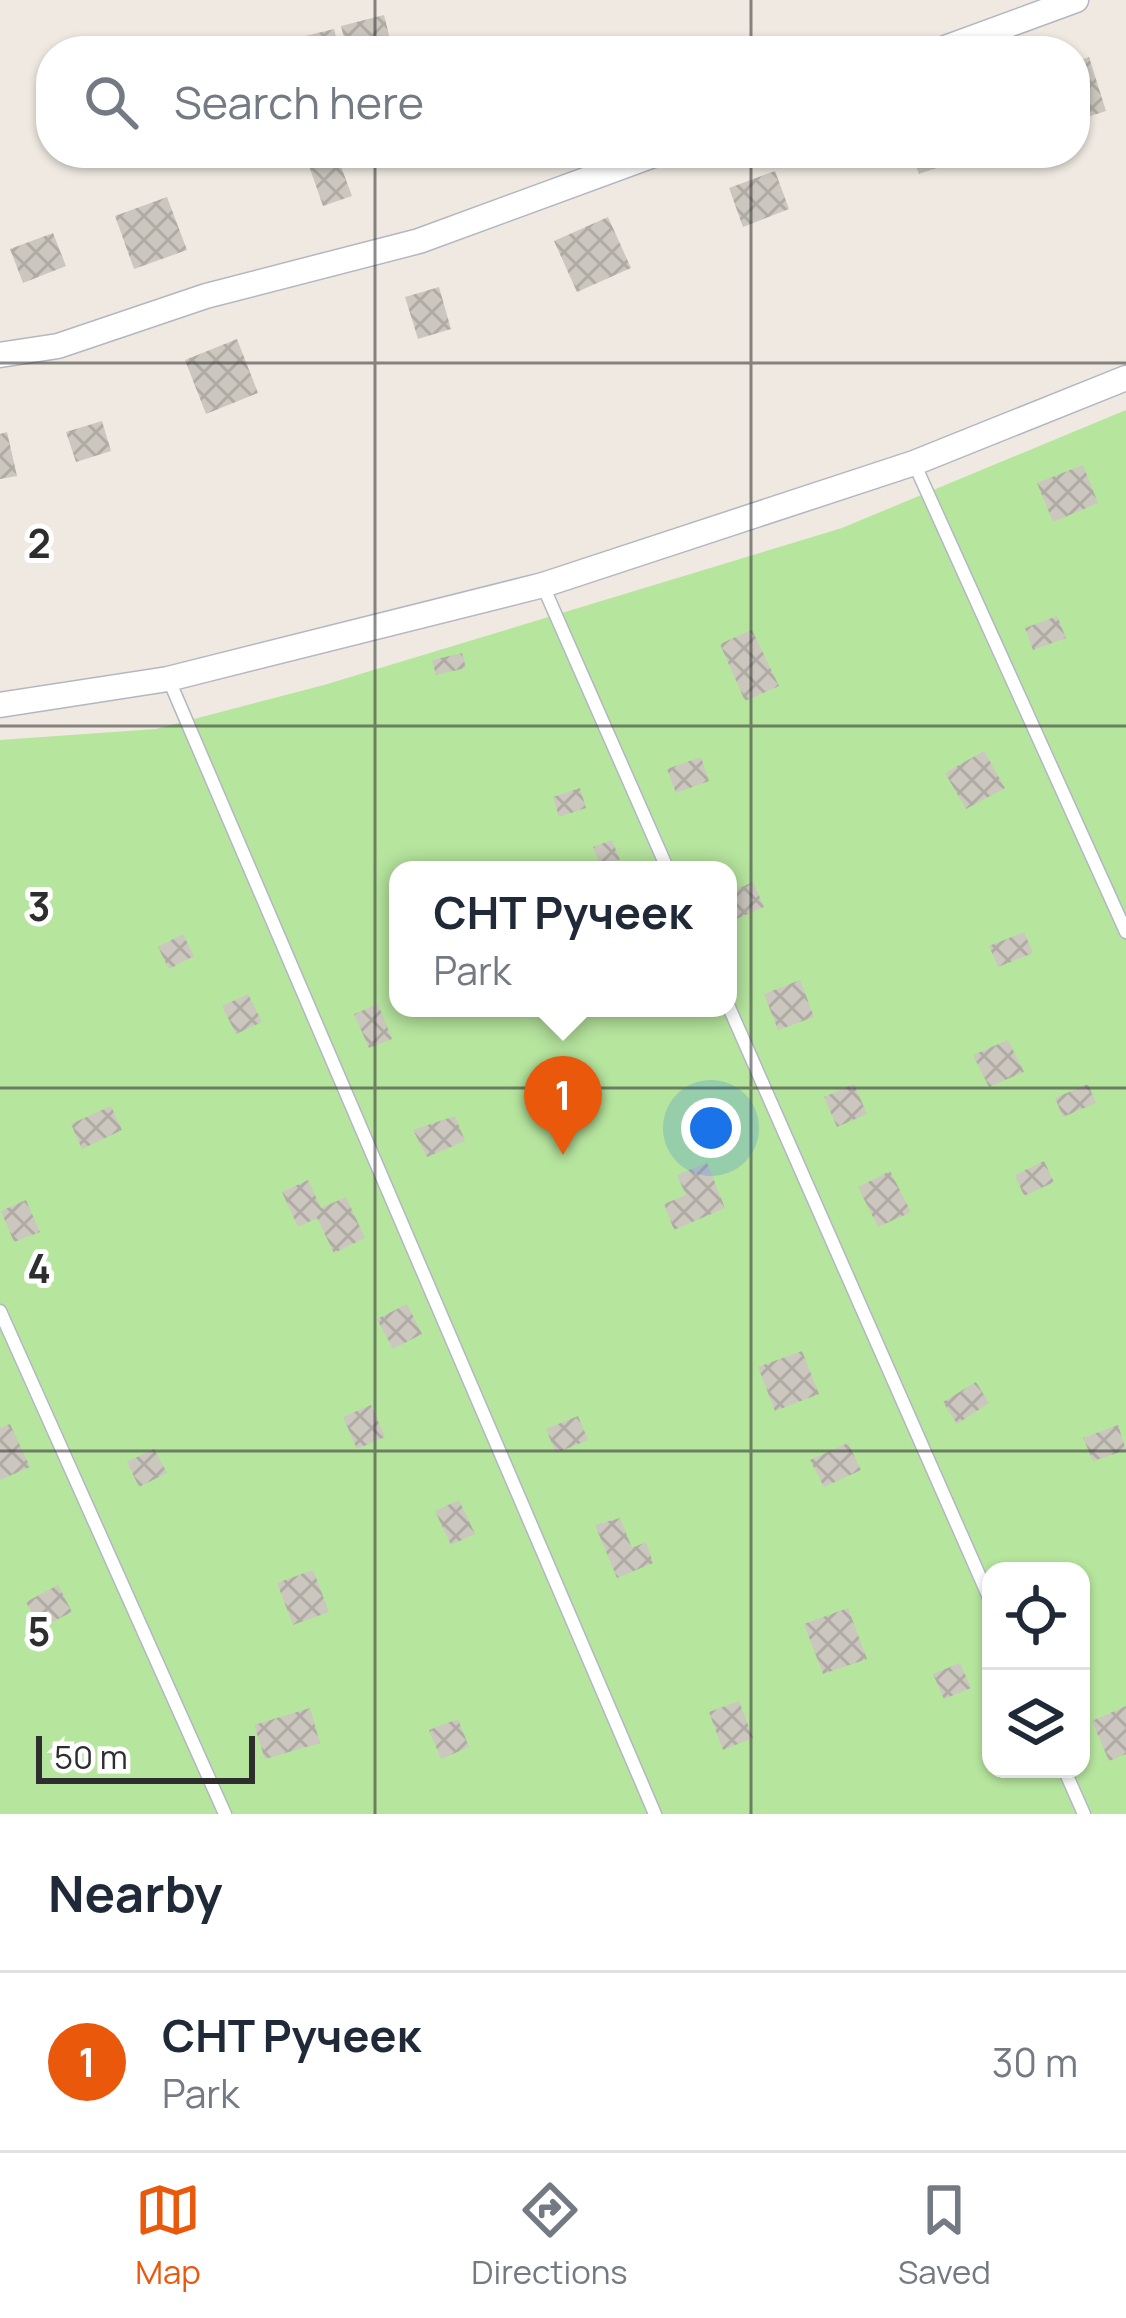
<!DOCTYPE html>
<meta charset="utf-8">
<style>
body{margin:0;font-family:Manrope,sans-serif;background:#f2f2f3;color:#1f2937}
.controls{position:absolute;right:36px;bottom:36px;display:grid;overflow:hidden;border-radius:24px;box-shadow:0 3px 9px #0004}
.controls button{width:108px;height:108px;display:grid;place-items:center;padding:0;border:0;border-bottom:3px solid #e0e1e3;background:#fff;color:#1f2937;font:60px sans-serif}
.scale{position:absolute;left:36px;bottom:30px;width:219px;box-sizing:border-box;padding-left:12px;border:6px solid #2e2e2e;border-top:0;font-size:33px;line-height:42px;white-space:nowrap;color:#2e2e2e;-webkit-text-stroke:9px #fff;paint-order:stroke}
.you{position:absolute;left:711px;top:1128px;width:42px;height:42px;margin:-30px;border:9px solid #fff;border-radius:50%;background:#1a73e8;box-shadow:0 0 0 18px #1a73e833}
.badge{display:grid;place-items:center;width:78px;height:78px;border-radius:50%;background:#ea580c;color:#fff;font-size:39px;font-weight:700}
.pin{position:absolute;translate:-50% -99px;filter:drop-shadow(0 3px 6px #0008)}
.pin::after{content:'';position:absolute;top:63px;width:42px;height:36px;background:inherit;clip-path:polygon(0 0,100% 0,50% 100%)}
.popup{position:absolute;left:389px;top:861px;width:348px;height:156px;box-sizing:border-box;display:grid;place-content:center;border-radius:24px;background:#fff;filter:drop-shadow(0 3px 9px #0005);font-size:39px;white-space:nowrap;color:#747a83}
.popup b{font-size:45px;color:#1f2937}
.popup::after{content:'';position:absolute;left:50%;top:100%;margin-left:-24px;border:24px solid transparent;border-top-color:#fff}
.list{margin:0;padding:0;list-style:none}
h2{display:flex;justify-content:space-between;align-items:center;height:156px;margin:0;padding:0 48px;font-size:51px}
h2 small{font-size:39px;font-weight:400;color:#747a83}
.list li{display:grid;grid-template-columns:78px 1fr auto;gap:36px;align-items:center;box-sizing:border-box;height:180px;padding:0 48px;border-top:3px solid #e0e1e3}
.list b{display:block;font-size:45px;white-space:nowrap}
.list p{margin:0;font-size:39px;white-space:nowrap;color:#747a83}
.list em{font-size:39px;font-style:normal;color:#747a83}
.icon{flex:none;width:66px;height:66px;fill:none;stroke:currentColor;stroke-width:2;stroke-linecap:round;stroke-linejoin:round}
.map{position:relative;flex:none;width:1126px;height:1814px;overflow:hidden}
.search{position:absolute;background:#fff;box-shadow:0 3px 9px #0004;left:36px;right:36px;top:36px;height:132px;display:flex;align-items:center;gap:30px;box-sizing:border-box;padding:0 42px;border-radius:48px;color:#747a83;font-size:45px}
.sheet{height:336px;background:#fff}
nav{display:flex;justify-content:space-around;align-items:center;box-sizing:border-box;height:168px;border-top:3px solid #e0e1e3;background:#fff;font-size:33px;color:#747a83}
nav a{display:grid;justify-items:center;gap:6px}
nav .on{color:#ea580c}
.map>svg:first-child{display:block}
.park{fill:#b6e59e;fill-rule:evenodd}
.building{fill:url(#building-cross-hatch)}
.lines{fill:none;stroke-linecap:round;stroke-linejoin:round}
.service-casing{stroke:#b4b7c1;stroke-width:15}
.minor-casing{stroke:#b4b7c1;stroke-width:27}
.service{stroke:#fff;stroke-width:12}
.minor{stroke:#fff;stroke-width:24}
.grid{fill:none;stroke:#2e2e2e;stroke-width:3;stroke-opacity:0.55}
.grid-label{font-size:39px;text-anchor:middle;font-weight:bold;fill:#2e2e2e;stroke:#fff;stroke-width:10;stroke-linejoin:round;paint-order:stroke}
</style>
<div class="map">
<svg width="1126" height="1814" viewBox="0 0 1126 1814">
<defs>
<pattern id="building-cross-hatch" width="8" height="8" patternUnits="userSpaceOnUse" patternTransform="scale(3)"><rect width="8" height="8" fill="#cbc7bf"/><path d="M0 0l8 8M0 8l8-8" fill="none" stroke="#afaba4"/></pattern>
</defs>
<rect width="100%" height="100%" fill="#efe9e1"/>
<!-- park -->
<path class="park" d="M1126,410V1814H0V740L156,729L324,685L842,528ZM398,870H728V1008H398ZM991,1571H1081V1769H991Z"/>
<!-- building -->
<path class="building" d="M384,15L393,51H347L341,26Z
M334,29L340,51H300L297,38Z
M1089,57L1106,111L1075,121V62Z
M336,153L352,196L323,206L308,163Z
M911,153H943L948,164L919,174Z
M775,171L789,209L743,227L729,188Z
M167,197L187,250L134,269L115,216Z
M608,217L631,268L577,292L554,241Z
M53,233L66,266L23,283L10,249Z
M439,287L451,329L418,339L405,297Z
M237,339L258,393L206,414L185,360Z
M102,421L111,451L76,462L66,432Z
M7,432L17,476L0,479V434Z
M1083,465L1098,503L1053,522L1037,483Z
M1057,616L1066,638L1033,650L1025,628Z
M752,630L779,686L745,701L720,644Z
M462,653L466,668L436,675L432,660Z
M984,751L1005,788L966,809L945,773Z
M701,757L709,781L676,793L667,769Z
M580,788L586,808L559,817L553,797Z
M612,840L620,860L601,868L593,847Z
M753,882L764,907L732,921L728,911V893Z
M1024,932L1033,953L998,967L989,946Z
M183,934L194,956L169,969L158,947Z
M800,980L814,1017L778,1030L764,994Z
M248,994L262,1022L236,1034L222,1006Z
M378,1004L392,1039L369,1048L354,1014Z
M1008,1040L1024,1072L989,1087L973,1055Z
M854,1084L867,1114L837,1127L824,1097Z
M1088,1084L1096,1103L1063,1117L1055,1098Z
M111,1106L122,1130L82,1149L71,1124Z
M455,1116L465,1141L427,1157L413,1130Z
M1044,1161L1054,1182L1024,1196L1015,1175Z
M707,1163L725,1208L674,1230L664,1204L686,1195L677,1175Z
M890,1171L911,1212L878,1227L858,1187Z
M308,1180L321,1208L346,1197L365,1238L334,1253L317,1218L298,1227L282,1192Z
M26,1200L40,1232L14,1242L1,1211Z
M407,1304L422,1334L393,1349L377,1319Z
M802,1351L819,1394L775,1411L758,1367Z
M976,1382L989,1403L957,1424L943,1402Z
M371,1405L385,1437L357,1449L343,1417Z
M578,1416L588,1440L556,1453L546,1429Z
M10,1424L30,1467L0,1480V1428Z
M1118,1425L1126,1450L1093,1461L1083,1438Z
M848,1443L861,1470L824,1487L810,1460Z
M154,1449L167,1473L139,1487L127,1462Z
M459,1500L475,1534L451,1545L435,1511Z
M620,1518L632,1548L646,1542L653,1563L617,1578L595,1525Z
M313,1570L329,1612L293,1625L277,1583Z
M58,1585L72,1612L40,1628L26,1602Z
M848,1608L867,1659L823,1674L804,1624Z
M960,1663L971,1688L944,1699L933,1674Z
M739,1701L753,1738L723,1750L709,1712Z
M1126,1706V1754L1109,1761L1092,1721Z
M310,1708L320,1743L265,1759L254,1725Z
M458,1719L469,1747L441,1759L429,1730Z"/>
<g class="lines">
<defs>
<path id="service" d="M914,463L1126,932
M543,586L668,870
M169,680L655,1814
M728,1005L991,1602
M0,1311L225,1814
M1064,1769L1084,1814"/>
<path id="minor" d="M937,51L1076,0
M0,355L58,346L206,296L419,241L659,153
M0,705L168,679L543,585L914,463L1126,378"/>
</defs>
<!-- service casing -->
<use href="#service" class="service-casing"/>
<!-- minor casing -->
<use href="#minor" class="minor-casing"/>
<!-- service -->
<use href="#service" class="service"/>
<!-- minor -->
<use href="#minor" class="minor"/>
</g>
<!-- grid -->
<path class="grid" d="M375,0V51M751,0V51M375,153V1814M751,153V1814M0,363H1126M0,726H1126M0,1088H1126M0,1451H1126"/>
<g class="grid-label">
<text x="39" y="558">2</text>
<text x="39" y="921">3</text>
<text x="39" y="1283">4</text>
<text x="39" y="1646">5</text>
</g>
</svg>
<div class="controls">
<button><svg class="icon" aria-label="locate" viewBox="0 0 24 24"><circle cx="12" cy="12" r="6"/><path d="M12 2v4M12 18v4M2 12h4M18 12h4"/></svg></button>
<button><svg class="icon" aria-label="layers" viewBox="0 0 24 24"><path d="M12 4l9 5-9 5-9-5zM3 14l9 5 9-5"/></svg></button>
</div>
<div class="scale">50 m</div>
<div class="you"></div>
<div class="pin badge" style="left:563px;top:1155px">1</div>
<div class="popup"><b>СНТ Ручеек</b>Park</div>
<div class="search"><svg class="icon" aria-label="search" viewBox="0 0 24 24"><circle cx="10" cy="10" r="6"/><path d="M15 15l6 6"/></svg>Search here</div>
</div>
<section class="sheet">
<h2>Nearby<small></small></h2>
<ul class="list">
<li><span class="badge">1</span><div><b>СНТ Ручеек</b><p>Park</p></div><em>30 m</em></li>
</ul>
</section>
<nav>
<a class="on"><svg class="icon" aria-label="map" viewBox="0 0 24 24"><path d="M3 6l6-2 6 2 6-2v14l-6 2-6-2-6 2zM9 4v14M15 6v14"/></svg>Map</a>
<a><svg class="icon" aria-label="directions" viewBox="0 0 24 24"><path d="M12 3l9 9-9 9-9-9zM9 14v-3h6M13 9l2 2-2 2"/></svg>Directions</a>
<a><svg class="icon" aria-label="saved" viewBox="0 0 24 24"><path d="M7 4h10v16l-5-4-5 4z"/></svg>Saved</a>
</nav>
